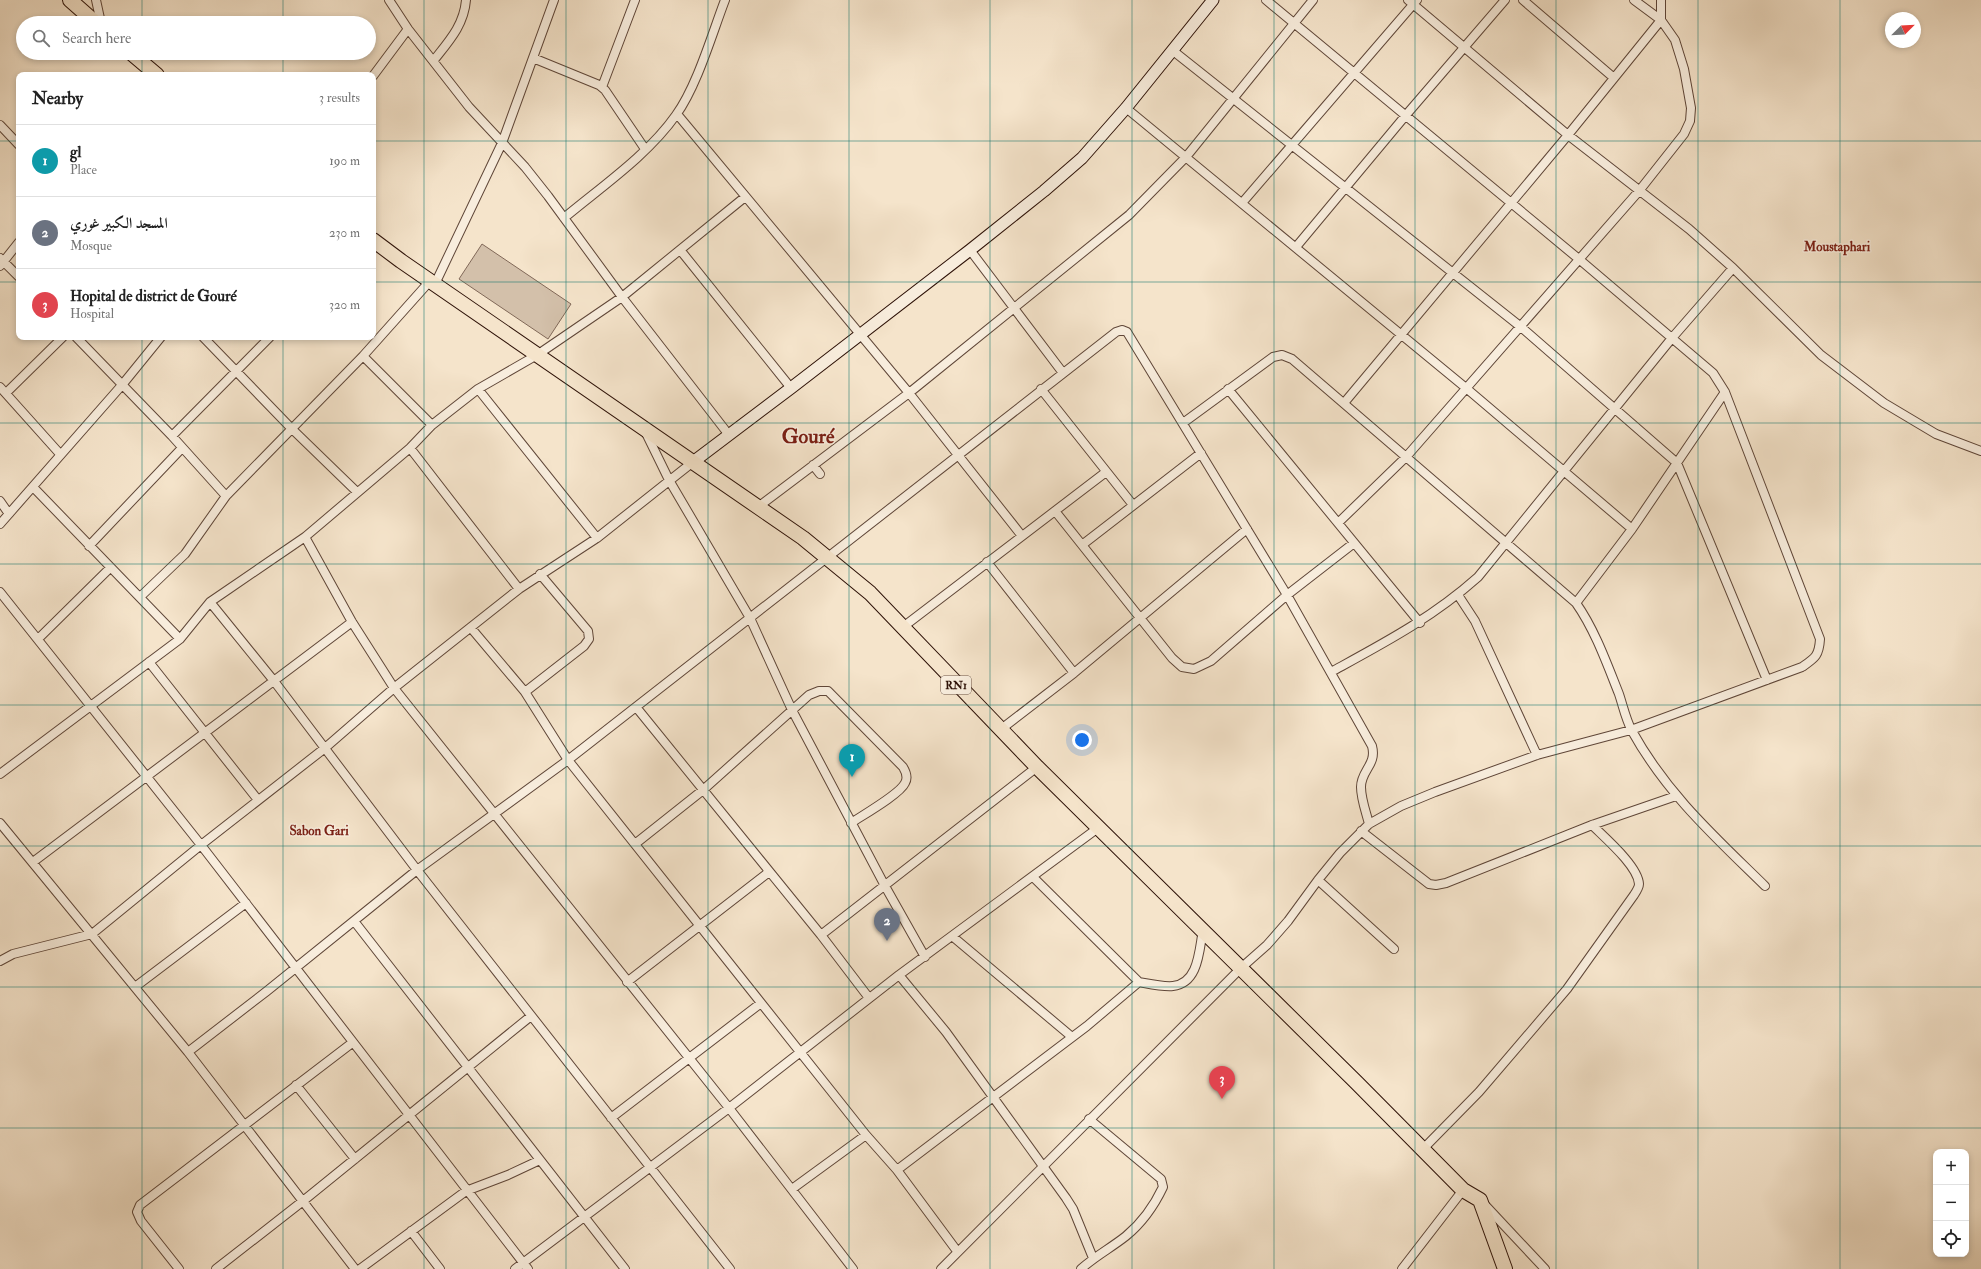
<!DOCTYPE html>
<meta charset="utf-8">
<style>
body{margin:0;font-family:"IM FELL Double Pica",Amiri,serif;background:#f6f6f6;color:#222}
.controls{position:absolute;right:12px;bottom:12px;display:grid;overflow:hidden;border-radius:8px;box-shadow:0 2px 6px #0003}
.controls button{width:36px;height:36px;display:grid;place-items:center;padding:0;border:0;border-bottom:1px solid #e0e0e0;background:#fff;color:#222;font:20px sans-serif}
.compass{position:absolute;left:1885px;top:12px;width:36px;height:36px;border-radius:50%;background:#fff;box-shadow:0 2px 6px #0003;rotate:66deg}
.you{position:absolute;left:1082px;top:740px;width:14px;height:14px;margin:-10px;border:3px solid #fff;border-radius:50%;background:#1a73e8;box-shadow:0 0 0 6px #1a73e833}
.badge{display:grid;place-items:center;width:26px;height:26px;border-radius:50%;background:#db2777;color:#fff;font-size:13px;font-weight:700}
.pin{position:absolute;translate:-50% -33px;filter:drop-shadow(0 1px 2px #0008)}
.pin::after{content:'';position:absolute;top:21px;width:14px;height:12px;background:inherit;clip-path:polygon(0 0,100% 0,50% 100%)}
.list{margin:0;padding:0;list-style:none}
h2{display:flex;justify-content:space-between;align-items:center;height:52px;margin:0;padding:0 16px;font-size:17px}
h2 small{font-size:13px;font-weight:400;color:#767676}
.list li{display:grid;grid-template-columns:26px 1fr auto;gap:12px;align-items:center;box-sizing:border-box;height:72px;padding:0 16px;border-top:1px solid #e0e0e0}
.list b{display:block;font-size:15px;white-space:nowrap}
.list p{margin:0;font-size:13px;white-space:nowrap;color:#767676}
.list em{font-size:13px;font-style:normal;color:#767676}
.icon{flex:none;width:22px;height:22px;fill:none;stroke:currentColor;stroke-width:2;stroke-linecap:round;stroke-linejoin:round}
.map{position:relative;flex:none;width:1981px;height:1269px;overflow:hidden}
.search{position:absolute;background:#fff;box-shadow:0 2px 6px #0003;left:16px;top:16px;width:360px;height:44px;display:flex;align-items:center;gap:10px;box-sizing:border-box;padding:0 14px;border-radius:22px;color:#767676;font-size:15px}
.panel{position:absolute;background:#fff;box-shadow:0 2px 6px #0003;left:16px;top:72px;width:360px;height:268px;border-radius:8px}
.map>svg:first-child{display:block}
.green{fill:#d3c0aa;stroke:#806858}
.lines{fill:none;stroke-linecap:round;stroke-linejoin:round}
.street-casing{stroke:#5f4638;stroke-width:10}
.secondary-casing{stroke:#2d1107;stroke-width:13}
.highway-casing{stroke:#2d1107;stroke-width:16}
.street{stroke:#f8eddd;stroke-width:8}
.secondary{stroke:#f8eddd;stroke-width:11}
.highway{stroke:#f5e4cb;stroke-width:14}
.grid{fill:none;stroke:#0f766e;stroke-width:1;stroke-opacity:0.55}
.labels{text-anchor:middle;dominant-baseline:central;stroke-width:3;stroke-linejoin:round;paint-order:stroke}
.shield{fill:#f8eddd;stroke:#6a5347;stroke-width:1}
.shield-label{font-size:11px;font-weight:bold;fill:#2d1107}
.neighbourhood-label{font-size:13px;font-weight:bold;fill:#7a1f14;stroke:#f8eddd}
.town-label{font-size:20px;font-weight:bold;fill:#7a1f14;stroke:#f8eddd}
</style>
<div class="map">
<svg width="1981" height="1269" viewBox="0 0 1981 1269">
<rect width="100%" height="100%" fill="#f5e4cb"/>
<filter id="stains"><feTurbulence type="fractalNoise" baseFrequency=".005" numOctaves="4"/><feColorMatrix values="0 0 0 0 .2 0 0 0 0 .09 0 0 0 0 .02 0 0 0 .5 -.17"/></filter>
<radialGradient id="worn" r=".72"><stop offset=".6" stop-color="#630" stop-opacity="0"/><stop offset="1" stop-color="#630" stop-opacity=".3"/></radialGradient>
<!-- green -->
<path class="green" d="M482,244L571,304L548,339L459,279Z"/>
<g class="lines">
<defs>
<path id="street" d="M96,0L101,23
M389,0L408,29L469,107L525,167L548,196L622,297L729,435
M1408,0L1568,135L1689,229L1733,268L1821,355L1884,403L1936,434L1981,451
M1523,0L1614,78
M1172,50L1521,327L1677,463L1767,680
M533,58L599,85L605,90L645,149
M434,60C449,41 464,25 466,0
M373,76L408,29
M602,87L635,0
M1126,108L1466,388L1632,529
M677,114L909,393L1022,536
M0,125L19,145
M1242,203L1417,0
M564,218C601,187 648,155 676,115C697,86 712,34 725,0
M1296,247L1406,115L1505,0
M970,250L1063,373
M681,251L791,388
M0,258L19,277
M0,266L19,242
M435,284L502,143L554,0
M76,337L172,436L226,496
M203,337L291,428L357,492
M363,356L432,425
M0,387L60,454
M478,389L597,538
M1041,389L1133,505
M1228,389L1420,623
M6,393L63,337
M1344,403L1568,135L1661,20V0
M1183,423L1273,357L1282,355L1292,359L1576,603C1595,630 1607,664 1619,694C1623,706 1626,720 1632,731C1667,794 1714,836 1765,886
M645,431L669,480L750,618L792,710L885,886L925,957
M172,436L270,337
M410,448L519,589
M813,465L820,474
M33,487L180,639
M0,501L9,514
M758,507L909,393L1129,215L1186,157L1313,0
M1055,511L1172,658L1182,667L1194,669L1211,661L1287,595L1354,543
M1338,523L1406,457L1639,191L1684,134L1690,121L1691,108L1684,69L1675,40L1661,20L1634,0
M0,524L122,385L161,337
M305,537L352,622L394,688L729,1108L853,1269
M1082,545L1201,453
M89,546L182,448
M987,562L1074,673
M0,592L201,845L528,1269
M1458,595L1475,621L1537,755
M140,597L185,554L226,496L363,356L430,281
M210,602L274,681L417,870L730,1269
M1576,603L1632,529L1725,392
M903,627L1106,472
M471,628L525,692L568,760L866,1135L897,1170L957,1251
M38,639L110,568
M149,662L258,800
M1331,672C1384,643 1432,618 1478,577L1672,338L1733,268
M525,692L584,646L589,639L588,631L540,574
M636,707L821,935L869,998
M1000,730L1074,673L1247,529
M0,774L180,639L210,602L305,537L410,448L432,425L478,389L537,355L622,297L745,197
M0,823L188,1052L355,1269
M1361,831L1429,884L1436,885L1446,883L1592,825L1676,796
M635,844L703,790L809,695L819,691H828L903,767C906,772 908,778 905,783C900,794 863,815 851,823
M33,862L352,622
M1033,877L1139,982
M1318,880L1394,949
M354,921L625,1269
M821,935L1037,767
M952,936L1072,1037
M0,961L13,954L92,934L201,845L325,748L394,688L519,589L597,538L693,462
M899,975L946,1032L1066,1198L1073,1209L1093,1258
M627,982L769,872
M135,987L246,903
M188,1052L267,991L417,870L568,760L1116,332L1122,330L1127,332L1287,595L1372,746C1377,765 1361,770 1361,787C1361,799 1366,812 1369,824
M296,1085L355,1159
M611,1118L761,1003
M1423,1149L1479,1092L1567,989L1634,895C1636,892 1639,887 1639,884C1638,866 1605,838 1592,825
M897,1170L1087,1026L1139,982C1150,984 1163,987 1173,986C1199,983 1199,950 1203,930
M792,1189L866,1135
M1485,1205L1545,1269
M411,1231L440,1269
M179,1269L141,1221L137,1212L140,1205L352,1043
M216,1269L303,1201L531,1016
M360,1269L466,1191L508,1175L540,1160
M515,1269L729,1108L899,975L1098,828
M941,1269L1241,968L1267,945L1288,921L1318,880L1340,853L1369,824L1401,806L1435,792L1537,755L1631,730L1802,667C1815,658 1819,656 1820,639L1725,392L1713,373L1580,260L1266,0
M1081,1269C1095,1256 1111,1248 1126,1236C1143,1222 1154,1206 1163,1187L1161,1179L1089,1119
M1402,1269L1463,1190"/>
<path id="secondary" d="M693,462L791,388L970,250L1044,191L1082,158L1126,108L1213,0"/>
<path id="highway" d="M70,0L96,23
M131,53L157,75
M373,240L401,261L803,538L870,593L1037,767L1357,1083L1463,1190L1480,1200L1505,1269"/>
</defs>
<!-- street casing -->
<use href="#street" class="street-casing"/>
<!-- secondary casing -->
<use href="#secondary" class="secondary-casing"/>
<!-- highway casing -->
<use href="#highway" class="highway-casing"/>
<!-- street -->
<use href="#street" class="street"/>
<!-- secondary -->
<use href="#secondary" class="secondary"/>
<!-- highway -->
<use href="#highway" class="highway"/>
</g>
<!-- grid -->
<path class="grid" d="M142,0V23M283,0V23M424,0V1269M566,0V1269M708,0V1269M849,0V1269M990,0V1269M1132,0V1269M1274,0V1269M1415,0V1269M1556,0V1269M1698,0V1269M1840,0V1269M142,53V75M283,53V75M0,141H19M373,141H1981M0,282H19M373,282H1981M142,337V1269M283,337V1269M0,423H1981M0,564H1981M0,705H1981M0,846H1981M0,987H1981M0,1128H1981"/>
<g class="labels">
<!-- shield labels -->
<rect class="shield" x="941" y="676" width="30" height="18" rx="3"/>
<g class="shield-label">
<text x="956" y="685">RN1</text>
</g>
<!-- neighbourhood labels -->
<g class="neighbourhood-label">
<text x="1837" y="247">Moustaphari</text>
<text x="319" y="831">Sabon Gari</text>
</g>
<!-- town labels -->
<g class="town-label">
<text x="808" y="436">Gouré</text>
</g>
</g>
<rect width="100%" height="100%" filter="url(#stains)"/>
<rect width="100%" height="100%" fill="url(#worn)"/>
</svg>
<div class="controls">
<button>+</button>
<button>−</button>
<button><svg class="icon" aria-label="locate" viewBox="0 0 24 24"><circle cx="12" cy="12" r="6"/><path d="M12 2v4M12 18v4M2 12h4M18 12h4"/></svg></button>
</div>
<svg class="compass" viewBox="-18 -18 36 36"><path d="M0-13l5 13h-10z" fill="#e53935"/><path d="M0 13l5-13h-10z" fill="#767676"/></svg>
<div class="you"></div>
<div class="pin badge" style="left:852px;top:777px;background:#0f9aa8">1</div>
<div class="pin badge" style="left:887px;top:941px;background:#6b7280">2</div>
<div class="pin badge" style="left:1222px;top:1099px;background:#e0444e">3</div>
<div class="search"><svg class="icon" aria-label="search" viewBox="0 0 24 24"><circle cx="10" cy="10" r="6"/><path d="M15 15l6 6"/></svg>Search here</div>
<section class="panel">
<h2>Nearby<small>3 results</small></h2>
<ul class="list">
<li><span class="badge" style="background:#0f9aa8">1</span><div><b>gl</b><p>Place</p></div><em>190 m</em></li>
<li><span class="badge" style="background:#6b7280">2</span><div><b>المسجد الكبير غوري</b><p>Mosque</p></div><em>230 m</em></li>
<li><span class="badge" style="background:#e0444e">3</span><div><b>Hopital de district de Gouré</b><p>Hospital</p></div><em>320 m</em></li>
</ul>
</section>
</div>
